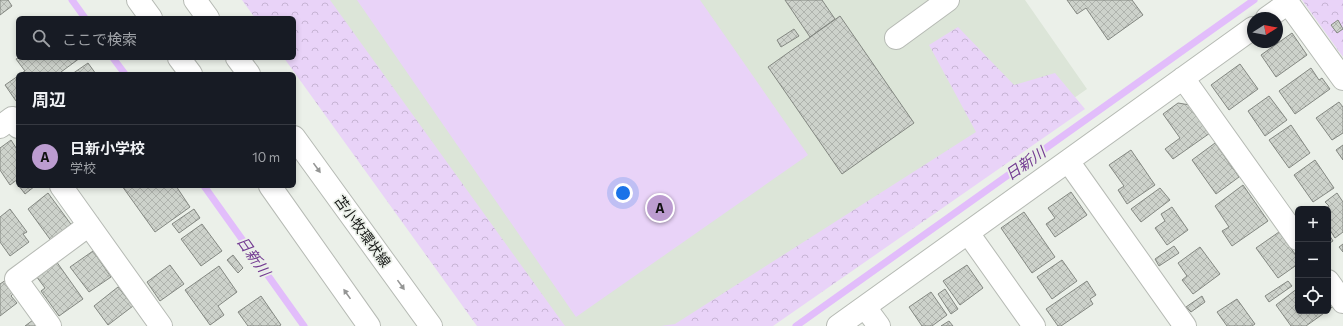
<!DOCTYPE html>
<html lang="ja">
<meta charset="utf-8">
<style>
body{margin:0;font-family:Commissioner,"Noto Sans JP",sans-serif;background:#242831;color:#f1f3f6}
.controls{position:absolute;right:12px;bottom:12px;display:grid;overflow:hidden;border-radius:6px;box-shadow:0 2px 6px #0003}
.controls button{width:36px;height:36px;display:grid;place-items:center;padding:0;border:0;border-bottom:1px solid #363941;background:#171b24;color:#f1f3f6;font:20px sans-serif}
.compass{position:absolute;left:1247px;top:12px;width:36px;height:36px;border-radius:50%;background:#171b24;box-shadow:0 2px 6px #0003;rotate:79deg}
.you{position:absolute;left:623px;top:193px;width:14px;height:14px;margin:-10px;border:3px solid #fff;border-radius:50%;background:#1a73e8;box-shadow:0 0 0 6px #1a73e833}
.badge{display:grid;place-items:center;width:26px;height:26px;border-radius:50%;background:#bc9cd0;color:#111;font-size:13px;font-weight:700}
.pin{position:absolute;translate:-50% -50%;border:2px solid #fff;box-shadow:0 1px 4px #0006}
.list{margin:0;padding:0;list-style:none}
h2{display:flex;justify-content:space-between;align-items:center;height:52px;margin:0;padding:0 16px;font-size:17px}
h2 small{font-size:13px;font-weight:400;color:#9ea1a6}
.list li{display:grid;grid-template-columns:26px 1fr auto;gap:12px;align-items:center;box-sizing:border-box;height:64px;padding:0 16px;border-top:1px solid #363941}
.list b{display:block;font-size:15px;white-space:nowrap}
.list p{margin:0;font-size:13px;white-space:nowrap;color:#9ea1a6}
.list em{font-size:13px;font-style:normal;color:#9ea1a6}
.icon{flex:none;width:22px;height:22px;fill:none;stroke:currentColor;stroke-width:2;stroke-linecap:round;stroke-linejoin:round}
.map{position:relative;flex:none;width:1343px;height:326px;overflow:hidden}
.search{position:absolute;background:#171b24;box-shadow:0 2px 6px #0003;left:16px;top:16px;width:280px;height:44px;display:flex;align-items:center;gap:10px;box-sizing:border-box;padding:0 14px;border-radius:6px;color:#9ea1a6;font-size:15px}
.panel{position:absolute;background:#171b24;box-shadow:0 2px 6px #0003;left:16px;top:72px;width:280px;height:116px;border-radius:6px}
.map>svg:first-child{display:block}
.built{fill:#dce5d8}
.forest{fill:url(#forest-crowns)}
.garden{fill:#e9d3f8}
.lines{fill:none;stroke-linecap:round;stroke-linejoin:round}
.stream{stroke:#e2bdfb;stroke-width:7}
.building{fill:url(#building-cross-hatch);stroke:#848882}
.minor-casing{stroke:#b6bab4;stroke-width:24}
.major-casing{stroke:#b6bab4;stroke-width:24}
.minor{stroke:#fff;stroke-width:22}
.major{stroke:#fff;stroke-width:22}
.oneway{fill:#949594}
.labels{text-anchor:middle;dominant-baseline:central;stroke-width:3.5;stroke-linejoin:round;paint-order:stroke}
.street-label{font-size:14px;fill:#121412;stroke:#ebf0e9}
.water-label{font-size:15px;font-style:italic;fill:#723991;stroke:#ebf0e9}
</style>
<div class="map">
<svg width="1343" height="326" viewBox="0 0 1343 326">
<defs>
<pattern id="forest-crowns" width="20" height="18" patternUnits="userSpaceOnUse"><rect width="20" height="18" fill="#e9d3f8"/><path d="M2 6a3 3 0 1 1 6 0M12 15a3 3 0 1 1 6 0" fill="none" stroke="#c7b4d4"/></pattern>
<pattern id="building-cross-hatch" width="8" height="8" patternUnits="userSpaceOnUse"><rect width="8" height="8" fill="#cdd2cb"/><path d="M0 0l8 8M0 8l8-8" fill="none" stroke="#afb3ad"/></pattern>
</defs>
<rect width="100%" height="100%" fill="#ebf0e9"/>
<!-- built -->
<path class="built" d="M253,0H1025L1087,89L748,326H487L294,18Z"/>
<!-- forest -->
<path class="forest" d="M242,0H330L565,326H477L284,58H294V18H255Z
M1302,0H1343V57Z
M958,27L1014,85L1055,73L1085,109L773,326H661L675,324L976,132L929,45Z"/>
<!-- garden -->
<path class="garden" d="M357,0H700L808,155L576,317Z"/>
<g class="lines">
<!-- stream -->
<path class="stream" d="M72,0L85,18
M113,58L125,74
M204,186L304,326
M796,326L1254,0"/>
</g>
<!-- building -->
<path class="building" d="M0,0H8L12,6L0,15Z
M785,0H822L835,19L810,37Z
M1067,0H1132L1143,15L1108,40L1086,8L1077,14Z
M840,16L914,123L842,174L768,67Z
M1338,20L1343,29L1337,33L1331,25Z
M794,29L799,36L781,47L777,40Z
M1292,33L1307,55L1276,77L1261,55Z
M18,58H80L61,72L63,74H20L25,71L16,59Z
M88,63L96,74H72Z
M1240,64L1258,89L1229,110L1211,85Z
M1311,68L1319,80L1322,78L1330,89L1295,114L1279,91Z
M18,76V100L16,101L5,85Z
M1269,96L1287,120L1265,136L1248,111Z
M1339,102L1343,107V133L1332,140L1316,118Z
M1178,103L1190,105L1210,133L1173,159L1165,149L1180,138L1163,114Z
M1291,125L1310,153L1289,168L1269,140Z
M11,140L18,151V179L10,185L0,170V148Z
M1215,143L1239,177L1216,194L1192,160Z
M1343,145V160L1336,150Z
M1131,150L1155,185L1127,204L1118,190L1124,186L1109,165Z
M1315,160L1334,188L1313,202L1294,175Z
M1243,185L1268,221L1232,246L1222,231L1229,227L1215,206Z
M19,186H35L25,194Z
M122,186H176L190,207L155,232Z
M1160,188L1170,200L1141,222L1131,209Z
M1071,192L1087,215L1055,237L1046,224L1055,218L1048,208Z
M48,193L73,227L52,242L28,209Z
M1337,193L1343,202V232L1335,238L1328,227V209H1325L1329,206L1325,202Z
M1172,207L1188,230L1167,245L1155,228L1165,221L1161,214Z
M10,209L27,232L23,234L29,242L10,256L0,242V217Z
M194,209L200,218L179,233L172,224Z
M1024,212L1055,257L1032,273L1001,228Z
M202,224L222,251L201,266L181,239Z
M1279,232L1298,258V264L1278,278L1256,248Z
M1328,233L1333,241L1328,244Z
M1343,244V252L1339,247Z
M1174,246L1179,253L1159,266L1155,259Z
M1200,247L1220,274L1193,294L1182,280L1187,276L1178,263Z
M93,251L111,277L89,292L70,267Z
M233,255L243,268L238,273L227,260Z
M1062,260L1077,281L1052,299L1037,277Z
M56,261L83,299L59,316L41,291L45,288L36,276Z
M170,265L184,284L160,301L147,282Z
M967,265L983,288L960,305L943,281Z
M219,266L237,292L218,306L224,315L210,325L185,290Z
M6,280L15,292L11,296L17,303L0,316V284Z
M1087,281L1096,295L1090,299L1093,304L1061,326H1058L1046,309Z
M1288,281L1292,286L1269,302L1265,296Z
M118,287L133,306L108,325L94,306Z
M1298,288V311H1327L1306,326H1291L1276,305Z
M945,289L958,309L951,314L938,294Z
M931,292L947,315L932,326H922L909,307Z
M261,296L281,325L279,326H248L238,312Z
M1202,296L1205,302L1191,312L1186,307Z
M1328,298L1334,306L1328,310Z
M1237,299L1255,324L1252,326H1227L1217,312Z
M33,320L37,326H25Z
M949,321L953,326H941Z"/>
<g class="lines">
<defs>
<path id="minor" d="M1267,18L1288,3L1343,79
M896,38L948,0
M1183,78L1298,239
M0,127L12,118L18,127
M1068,161L1185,326
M61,186L161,326
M968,233L1034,326
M1328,281L1343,302
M865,307L879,326
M50,326L16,279L89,225
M838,326L1253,28"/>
<path id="major" d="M138,0L151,18
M195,0L208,18
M179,58L191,74
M237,58L249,74
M294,137L431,326
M270,186L369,326"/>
</defs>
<!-- minor casing -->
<use href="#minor" class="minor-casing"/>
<!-- major casing -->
<use href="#major" class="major-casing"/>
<!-- minor -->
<use href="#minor" class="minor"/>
<!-- major -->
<use href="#major" class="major"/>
</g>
<!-- one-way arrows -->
<defs><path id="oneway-solid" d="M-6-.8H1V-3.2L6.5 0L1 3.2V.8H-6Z"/></defs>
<g class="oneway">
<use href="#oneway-solid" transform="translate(317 168) rotate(54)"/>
<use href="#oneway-solid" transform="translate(401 285) rotate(54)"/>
<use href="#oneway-solid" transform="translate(347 294) rotate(-125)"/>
</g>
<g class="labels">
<!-- street labels -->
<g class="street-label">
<text transform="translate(363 231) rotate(54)">苫小牧環状線</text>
</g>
<!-- water labels -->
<g class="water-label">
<text transform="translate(1025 163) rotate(-35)">日新川</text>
<text transform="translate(254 256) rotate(55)">日新川</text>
</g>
</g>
</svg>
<div class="controls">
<button>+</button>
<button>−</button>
<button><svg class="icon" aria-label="locate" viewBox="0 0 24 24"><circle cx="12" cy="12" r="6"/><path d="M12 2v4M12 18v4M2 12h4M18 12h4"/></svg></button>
</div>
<svg class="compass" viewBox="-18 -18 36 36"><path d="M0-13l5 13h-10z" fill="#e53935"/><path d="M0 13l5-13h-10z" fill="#9ea1a6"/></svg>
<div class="you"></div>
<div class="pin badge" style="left:660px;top:208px">A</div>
<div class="search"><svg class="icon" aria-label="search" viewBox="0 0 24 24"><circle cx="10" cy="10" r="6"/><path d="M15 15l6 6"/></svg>ここで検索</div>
<section class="panel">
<h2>周辺<small></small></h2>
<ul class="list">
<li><span class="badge">A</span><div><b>日新小学校</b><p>学校</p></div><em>10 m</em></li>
</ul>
</section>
</div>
